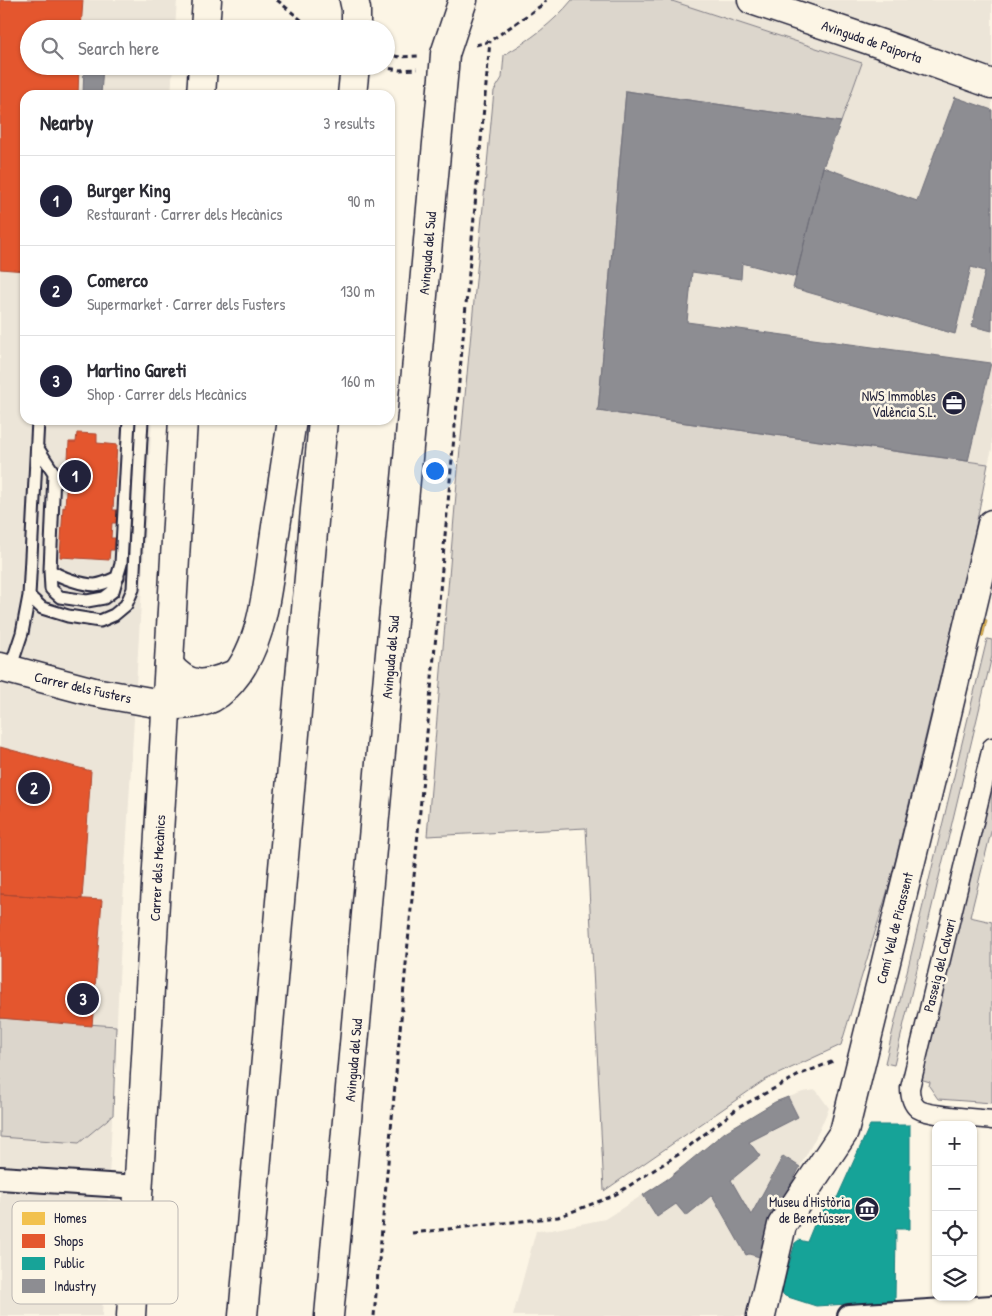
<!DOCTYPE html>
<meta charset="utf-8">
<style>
body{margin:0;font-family:"Patrick Hand",sans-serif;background:#f2f2f3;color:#2b2b33}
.controls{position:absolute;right:15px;bottom:15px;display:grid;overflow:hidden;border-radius:10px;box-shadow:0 1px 4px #0004}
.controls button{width:45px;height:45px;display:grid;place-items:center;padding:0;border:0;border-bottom:1px solid #e1e1e2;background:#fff;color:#2b2b33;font:25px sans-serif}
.you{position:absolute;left:434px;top:470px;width:18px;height:18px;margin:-12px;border:4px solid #fff;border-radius:50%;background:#1a73e8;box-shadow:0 0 0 8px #1a73e833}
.badge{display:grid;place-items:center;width:32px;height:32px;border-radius:50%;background:#22223b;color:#fff;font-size:16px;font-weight:700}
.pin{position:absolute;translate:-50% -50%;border:2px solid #fff;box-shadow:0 1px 5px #0006}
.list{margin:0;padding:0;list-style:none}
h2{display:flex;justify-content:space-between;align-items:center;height:65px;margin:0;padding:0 20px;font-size:21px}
h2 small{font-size:16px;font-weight:400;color:#7c7c81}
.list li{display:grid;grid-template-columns:32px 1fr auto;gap:15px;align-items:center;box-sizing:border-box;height:90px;padding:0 20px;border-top:1px solid #e1e1e2}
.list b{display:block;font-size:19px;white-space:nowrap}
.list p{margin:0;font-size:16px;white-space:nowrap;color:#7c7c81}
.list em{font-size:16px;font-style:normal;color:#7c7c81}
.icon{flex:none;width:28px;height:28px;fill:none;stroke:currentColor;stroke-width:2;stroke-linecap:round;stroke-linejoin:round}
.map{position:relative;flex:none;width:992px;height:1316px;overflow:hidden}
.search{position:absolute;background:#fff;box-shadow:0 1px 4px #0004;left:20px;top:20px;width:375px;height:55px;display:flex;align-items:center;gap:12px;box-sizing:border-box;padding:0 18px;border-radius:28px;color:#7c7c81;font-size:19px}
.panel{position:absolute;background:#fff;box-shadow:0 1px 4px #0004;left:20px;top:90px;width:375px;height:335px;border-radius:15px}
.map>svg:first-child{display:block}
.built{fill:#ece5d8}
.green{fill:#dcd6cc;stroke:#7f7c84}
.homes{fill:#f2c14e;stroke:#b49148}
.shops{fill:#e4572e;stroke:#aa4732}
.public{fill:#17a398;stroke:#1a7c7c}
.industry{fill:#8d8d92;stroke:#6d6d78}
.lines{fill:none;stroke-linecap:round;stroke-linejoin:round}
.service-casing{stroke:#22223b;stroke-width:15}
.pedestrian-casing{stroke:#22223b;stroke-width:21}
.minor-casing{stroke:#22223b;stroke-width:26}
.tertiary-casing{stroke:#22223b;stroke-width:31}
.secondary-casing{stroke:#22223b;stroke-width:31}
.path{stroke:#22223b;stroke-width:3;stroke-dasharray:5 4;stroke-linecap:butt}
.service{stroke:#fcf5e5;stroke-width:11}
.pedestrian{stroke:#fcf5e5;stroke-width:18}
.minor{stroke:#fcf5e5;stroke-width:22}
.tertiary{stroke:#fcf5e5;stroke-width:28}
.secondary{stroke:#fcf5e5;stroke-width:28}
.labels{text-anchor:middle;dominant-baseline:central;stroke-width:5;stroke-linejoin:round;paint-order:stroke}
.street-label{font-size:14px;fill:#22223b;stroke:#fcf5e5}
.poi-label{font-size:14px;fill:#22223b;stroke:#fcf5e5;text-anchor:end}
.key{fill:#fcf5e5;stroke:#bbb6b2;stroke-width:1}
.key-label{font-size:14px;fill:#22223b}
</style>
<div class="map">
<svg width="992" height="1316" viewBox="0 0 992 1316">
<rect width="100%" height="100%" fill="#fcf5e5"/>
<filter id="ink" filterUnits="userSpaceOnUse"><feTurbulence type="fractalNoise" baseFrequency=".02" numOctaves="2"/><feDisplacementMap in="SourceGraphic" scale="10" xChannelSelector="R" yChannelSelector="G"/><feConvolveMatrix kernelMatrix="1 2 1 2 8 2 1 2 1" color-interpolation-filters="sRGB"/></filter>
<g filter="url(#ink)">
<!-- built -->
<path class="built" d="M0,0H177L175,29H29V66H173L171,95H25V420H152L123,901L102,1316H0Z
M669,0H992V449L988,464L598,411L626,91L841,122L862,63Z
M816,1090L829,1108L819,1131L779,1206L747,1316H513L536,1231L551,1230L605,1219L669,1178L725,1132L775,1102L803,1092Z"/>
<!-- green -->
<path class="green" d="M572,0H669L862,63L841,122L626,91L598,411L988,464L972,546L889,886L841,1045L765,1080L604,1191L586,828L427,836L459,459L494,91L502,78L504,55C530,40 553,23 572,0Z
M987,639L992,640V656L894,1065L885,1063Z
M992,779V828L970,917L992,922V1103L938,1099L929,1086L930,1082L920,1079Z
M0,1018L116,1026L113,1115L79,1143L0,1137Z"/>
<!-- homes -->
<path class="homes" d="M981,619L987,620L983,637L977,636Z"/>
<!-- shops -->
<path class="shops" d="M0,0H83L81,29H29V66H79L78,95H25V271L0,269Z
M77,433L97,434V443L117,445L113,510H117L116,523H112L111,538H115L114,550H110L109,560L60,557L63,507L65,508L69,442H76Z
M0,747L91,771L82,899L0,894Z
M0,894L102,900L92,1026L0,1018Z"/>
<!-- public -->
<path class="public" d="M870,1125H910V1229H896L895,1301L816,1306L785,1296L783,1294L782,1289L795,1243L799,1240L807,1242L816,1220L833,1197L837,1198Z"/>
<!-- industry -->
<path class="industry" d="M84,66H103L101,95H83Z
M626,91L841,122L823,167L796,277L742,263L741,279L692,272L687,322L991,363L968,461L598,411Z
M955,97L992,110V331L972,326L985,271L971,267L955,334L793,288L823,167L917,201Z
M788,1097L798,1117L749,1142L760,1156L731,1180L751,1215L783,1156L800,1167L779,1206L763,1258L749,1254L746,1255L712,1195L686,1216L676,1204L657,1217L643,1195L669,1178L725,1132L775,1102Z"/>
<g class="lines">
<defs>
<path id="service" d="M37,447L54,473L50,570L51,589L60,597L87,601L104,598L113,591L121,564L129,420
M50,570C59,577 83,585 95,585C104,584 111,580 118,577
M29,596L42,608L68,616L100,621L114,615L126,605L133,589L142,420
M10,669L22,633L29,596L38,420
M101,1283L133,1284"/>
<path id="pedestrian" d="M992,747L910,1088C910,1095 912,1104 918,1109C929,1116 977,1118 992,1120"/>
<path id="minor" d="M0,1178L139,1187
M849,1316L992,1307"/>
<path id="tertiary" d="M752,0L881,44L992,84
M205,29L207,0
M201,95L203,66
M0,667L94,692L167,705
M131,1316L183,420
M761,1316L782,1225L844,1132L940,743L992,524"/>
<path id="secondary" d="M354,0L356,9V29
M352,95L355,66
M169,665C190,691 207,685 235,674
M167,705C188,705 208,705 224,689C265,650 267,586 275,533C281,495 286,458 292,420
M243,1316L323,420
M329,1316L444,67L445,54L463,0"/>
</defs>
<!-- service casing -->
<use href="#service" class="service-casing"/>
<!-- pedestrian casing -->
<use href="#pedestrian" class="pedestrian-casing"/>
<!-- minor casing -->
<use href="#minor" class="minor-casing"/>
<!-- tertiary casing -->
<use href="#tertiary" class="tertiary-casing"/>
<!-- secondary casing -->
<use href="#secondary" class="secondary-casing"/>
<!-- path -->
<path class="path" d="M277,0L306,24L315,29
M476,45L490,41L542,5L546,0
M386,54L400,57L419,56
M381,67L399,70L417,69
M412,1233L558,1217L613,1196L679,1154L738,1108L801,1074L834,1061
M374,1316L490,41"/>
<!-- service -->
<use href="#service" class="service"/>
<!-- pedestrian -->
<use href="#pedestrian" class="pedestrian"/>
<!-- minor -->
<use href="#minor" class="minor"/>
<!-- tertiary -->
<use href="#tertiary" class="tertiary"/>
<!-- secondary -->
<use href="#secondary" class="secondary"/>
</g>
</g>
<!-- icons -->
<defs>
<symbol id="office-disc" viewBox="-11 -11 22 22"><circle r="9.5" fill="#22223b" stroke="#fcf5e5"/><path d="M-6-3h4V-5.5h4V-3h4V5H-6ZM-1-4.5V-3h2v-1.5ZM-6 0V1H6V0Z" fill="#fff"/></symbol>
<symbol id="museum-disc" viewBox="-11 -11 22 22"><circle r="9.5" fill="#22223b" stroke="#fcf5e5"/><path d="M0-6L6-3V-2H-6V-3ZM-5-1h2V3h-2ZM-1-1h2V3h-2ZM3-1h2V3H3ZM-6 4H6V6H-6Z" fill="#fff"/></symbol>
</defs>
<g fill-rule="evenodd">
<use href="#office-disc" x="940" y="389" width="28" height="28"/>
<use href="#museum-disc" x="853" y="1195" width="28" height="28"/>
</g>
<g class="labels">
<!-- street labels -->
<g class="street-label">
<text transform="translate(872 41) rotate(19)">Avinguda de Paiporta</text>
<text transform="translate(427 253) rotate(-85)">Avinguda del Sud</text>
<text transform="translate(390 657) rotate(-85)">Avinguda del Sud</text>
<text transform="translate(83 687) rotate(13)">Carrer dels Fusters</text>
<text transform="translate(157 868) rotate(-87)">Carrer dels Mecànics</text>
<text transform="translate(894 928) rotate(-76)">Camí Vell de Picassent</text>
<text transform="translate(939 965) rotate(-76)">Passeig del Calvari</text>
<text transform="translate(353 1060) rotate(-85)">Avinguda del Sud</text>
</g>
<!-- poi labels -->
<g class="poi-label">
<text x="936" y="395">NWS Immobles<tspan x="936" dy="16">València S.L.</tspan></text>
<text x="850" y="1201">Museu d'Història<tspan x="850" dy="16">de Benetússer</tspan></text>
</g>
</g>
<!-- legend -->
<rect x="12" y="1201" width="166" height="103" rx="8" class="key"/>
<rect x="22" y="1212" width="23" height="13" fill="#f2c14e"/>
<rect x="22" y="1234" width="23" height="14" fill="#e4572e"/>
<rect x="22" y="1257" width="23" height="13" fill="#17a398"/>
<rect x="22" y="1279" width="23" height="14" fill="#8d8d92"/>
<g class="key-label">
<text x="54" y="1223">Homes</text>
<text x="54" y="1246">Shops</text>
<text x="54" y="1268">Public</text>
<text x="54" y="1291">Industry</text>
</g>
</svg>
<div class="controls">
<button>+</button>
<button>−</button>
<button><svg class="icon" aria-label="locate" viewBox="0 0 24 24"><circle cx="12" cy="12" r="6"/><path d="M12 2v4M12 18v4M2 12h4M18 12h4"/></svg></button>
<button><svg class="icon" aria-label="layers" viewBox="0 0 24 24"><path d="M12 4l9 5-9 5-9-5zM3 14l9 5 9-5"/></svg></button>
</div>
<div class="you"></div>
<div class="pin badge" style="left:75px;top:476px">1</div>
<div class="pin badge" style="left:34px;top:788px">2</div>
<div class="pin badge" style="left:83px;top:999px">3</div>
<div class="search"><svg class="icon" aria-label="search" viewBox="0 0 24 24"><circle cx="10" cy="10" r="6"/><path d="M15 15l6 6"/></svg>Search here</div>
<section class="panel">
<h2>Nearby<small>3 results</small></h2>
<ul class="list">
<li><span class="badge">1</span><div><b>Burger King</b><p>Restaurant · Carrer dels Mecànics</p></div><em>90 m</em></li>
<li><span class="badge">2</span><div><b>Comerco</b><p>Supermarket · Carrer dels Fusters</p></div><em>130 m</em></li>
<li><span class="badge">3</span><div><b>Martino Gareti</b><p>Shop · Carrer dels Mecànics</p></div><em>160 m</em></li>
</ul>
</section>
</div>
